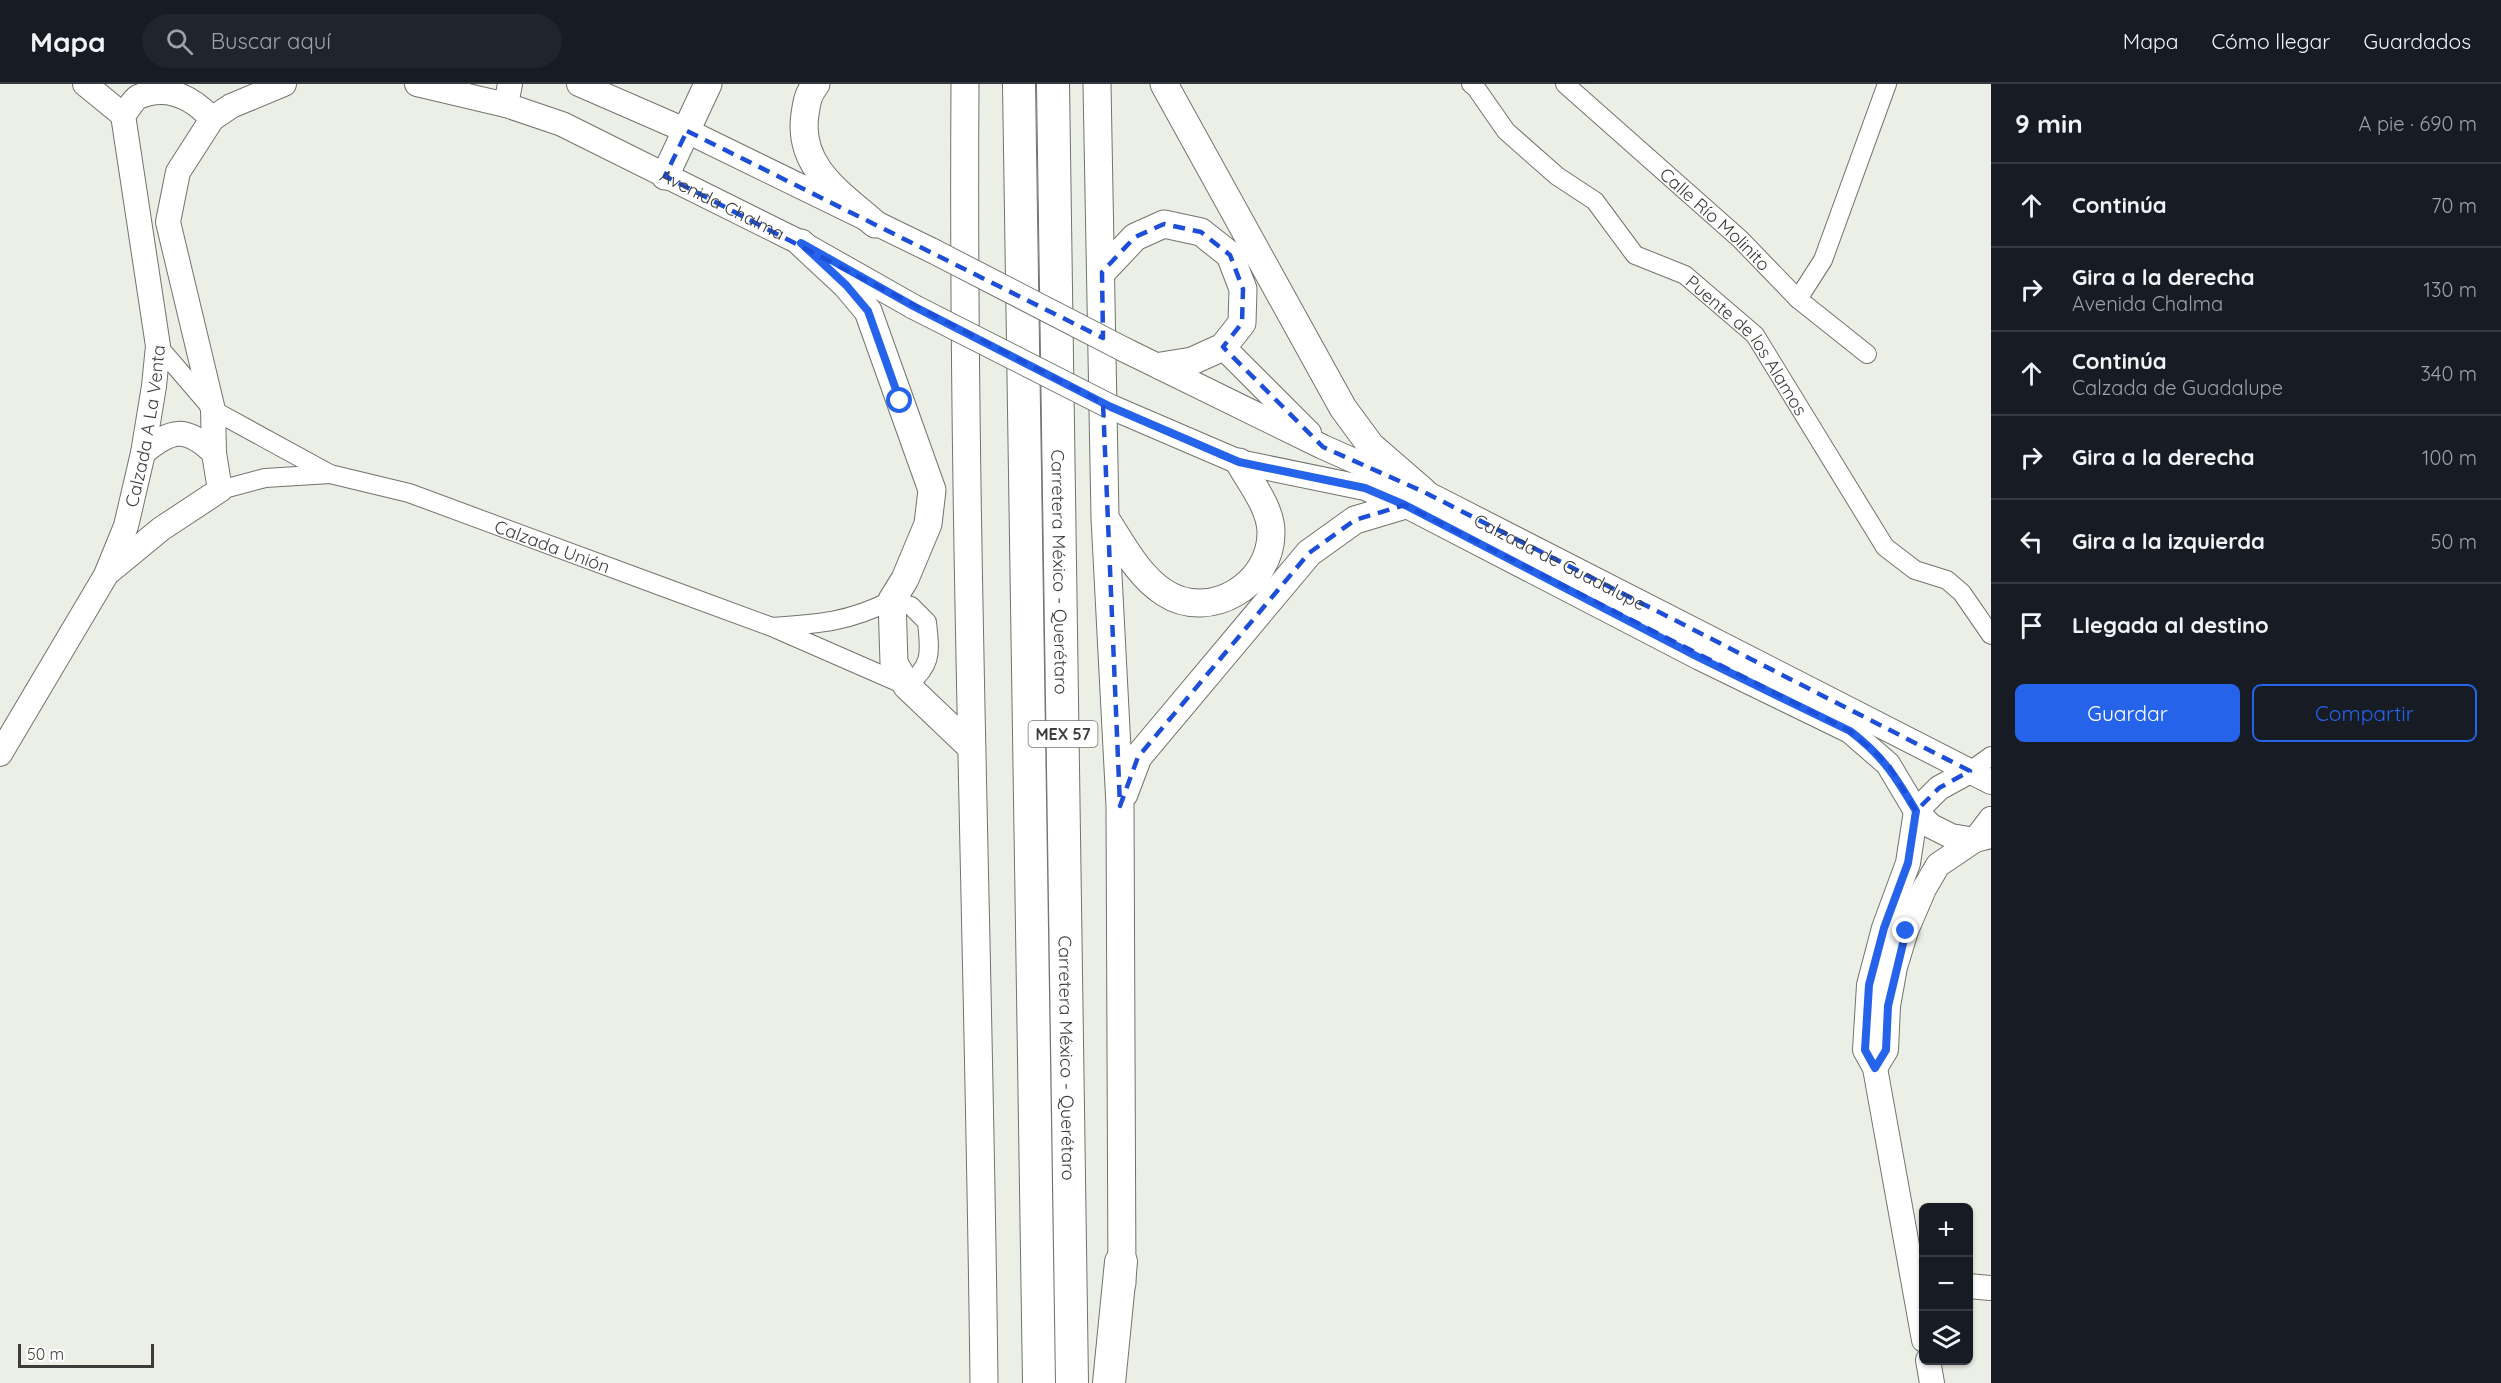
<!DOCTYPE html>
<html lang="es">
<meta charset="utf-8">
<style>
body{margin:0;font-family:Quicksand,sans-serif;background:#20242c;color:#f1f3f6}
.controls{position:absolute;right:18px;bottom:18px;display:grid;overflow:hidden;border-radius:9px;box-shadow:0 2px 4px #0004}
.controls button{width:54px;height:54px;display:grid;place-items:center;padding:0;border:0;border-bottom:2px solid #363941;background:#171b24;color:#f1f3f6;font:30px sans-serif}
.scale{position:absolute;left:18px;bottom:15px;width:136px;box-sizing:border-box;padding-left:6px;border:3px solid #3c3d3a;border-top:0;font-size:16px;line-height:21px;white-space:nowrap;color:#3c3d3a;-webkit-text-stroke:4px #fff;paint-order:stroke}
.stop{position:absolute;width:18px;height:18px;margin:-14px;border:4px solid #2563eb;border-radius:50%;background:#fff}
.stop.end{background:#2563eb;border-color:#fff;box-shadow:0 2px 6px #0008}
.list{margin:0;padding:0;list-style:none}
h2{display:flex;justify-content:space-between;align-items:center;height:78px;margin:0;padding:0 24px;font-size:26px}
h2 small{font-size:20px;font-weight:400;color:#9ea1a6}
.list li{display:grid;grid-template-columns:39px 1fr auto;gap:18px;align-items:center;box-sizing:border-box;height:84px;padding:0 24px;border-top:2px solid #363941}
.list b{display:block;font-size:22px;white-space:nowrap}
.list p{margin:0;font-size:20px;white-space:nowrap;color:#9ea1a6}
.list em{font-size:20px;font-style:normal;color:#9ea1a6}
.actions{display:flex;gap:12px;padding:18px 24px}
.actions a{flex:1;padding:14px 0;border:2px solid #2563eb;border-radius:9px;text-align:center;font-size:21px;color:#2563eb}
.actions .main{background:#2563eb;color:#fff}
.icon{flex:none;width:33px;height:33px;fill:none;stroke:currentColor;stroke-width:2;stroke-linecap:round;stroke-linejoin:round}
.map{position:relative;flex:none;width:1991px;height:1299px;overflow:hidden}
header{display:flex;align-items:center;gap:36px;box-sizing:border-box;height:84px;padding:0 30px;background:#171b24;border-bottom:2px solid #363941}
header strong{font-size:28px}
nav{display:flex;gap:33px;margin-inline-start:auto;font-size:21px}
.search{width:420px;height:54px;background:#20242c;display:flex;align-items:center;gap:15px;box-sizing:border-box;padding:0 21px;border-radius:33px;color:#9ea1a6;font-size:22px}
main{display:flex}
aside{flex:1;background:#171b24}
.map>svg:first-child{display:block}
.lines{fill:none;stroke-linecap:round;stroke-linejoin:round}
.street-casing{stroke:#71746c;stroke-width:20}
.secondary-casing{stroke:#71746c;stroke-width:26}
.primary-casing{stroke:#71746c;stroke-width:29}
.highway-casing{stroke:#71746c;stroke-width:34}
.street{stroke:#fff;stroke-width:18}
.secondary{stroke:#fff;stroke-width:24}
.primary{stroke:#fff;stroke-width:27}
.highway{stroke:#fff;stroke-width:32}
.secondary-bridge-casing{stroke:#71746c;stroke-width:26;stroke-linecap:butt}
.secondary-bridge{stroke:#fff;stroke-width:24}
.route{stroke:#2563eb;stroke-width:8}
.marked{fill:none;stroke:#1d4ed8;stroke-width:4.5;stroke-dasharray:12 8;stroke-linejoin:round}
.labels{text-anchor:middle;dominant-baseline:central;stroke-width:4.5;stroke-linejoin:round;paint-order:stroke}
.shield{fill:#fff;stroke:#767775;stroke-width:1.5}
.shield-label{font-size:16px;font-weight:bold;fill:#3c3d3a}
.street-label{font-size:18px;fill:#3c3d3a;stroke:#fff}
</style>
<header>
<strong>Mapa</strong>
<div class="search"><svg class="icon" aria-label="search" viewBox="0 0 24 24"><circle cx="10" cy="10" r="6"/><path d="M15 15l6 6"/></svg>Buscar aquí</div>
<nav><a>Mapa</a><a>Cómo llegar</a><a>Guardados</a></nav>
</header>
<main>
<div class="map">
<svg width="1991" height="1299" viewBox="0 0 1991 1299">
<rect width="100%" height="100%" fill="#ecefe6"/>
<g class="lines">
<defs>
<g id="street">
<path id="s1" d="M1471,0L1476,4L1506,47L1557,92L1595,117L1635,171L1685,191L1755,251L1885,463L1915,486L1947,496L1962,509L1991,551"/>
<path id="s2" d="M1565,0L1740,155L1798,215L1867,270"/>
<path d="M1798,215L1823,176L1887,0"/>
<path id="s3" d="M158,262L213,326L330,390L409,409L666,504L772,543L907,602C933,580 930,569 927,538L911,522L892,516C849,538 819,540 772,543"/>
<path d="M220,406L265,394L330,390"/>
<path d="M1970,687L1991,672"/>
</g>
<g id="secondary">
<path id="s4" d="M417,0L506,21L562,40L801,159L914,223"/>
<path d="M579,0L687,47L933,167"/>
<path d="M506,21L510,0"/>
<path d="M123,31C128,26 133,16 138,13C168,0 193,14 212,35"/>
<path d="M1223,263L1309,349"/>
<path id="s5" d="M1125,266L1323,363L1424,408L1991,698"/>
<path d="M1111,323L1239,378L1365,404L1405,421L1700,574L1850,647L1888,680L1916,727L1931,742L1951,752L1975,756L1991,752"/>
<path d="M143,369C171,345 186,342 214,369"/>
<path d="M110,487L161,445L220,406L214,369L213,326L168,138L178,88L212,35L231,22L284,0"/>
<path id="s6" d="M0,670L106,491L126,442L143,369L154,302L158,262L123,31L85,0"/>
<path d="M1875,984L1886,966L1888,922L1895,883L1906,847L1924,805L1938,781L1975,756L1991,735"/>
<path d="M1968,1202L1991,1204"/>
<path d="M1924,1256L1875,984L1865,966L1869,901L1884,844L1908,779L1916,727L1939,704L1970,687"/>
<path d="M1928,1276L1932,1299"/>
</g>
<path id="primary" d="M816,0C808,10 807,17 805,30C797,83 840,109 875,140
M965,0C962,433 979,866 984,1299
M1097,0L1105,434L1120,722L1122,1199
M1164,0L1343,324L1371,362L1424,408
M665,92L708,0
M801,159L846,201L868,227L932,406L928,440L905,495L892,516L894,579L907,602L972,664
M1102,188L1135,153L1164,140L1201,148L1230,171L1243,205L1242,239L1223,263L1192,277L1161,282
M1105,434C1122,460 1138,492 1165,509C1210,538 1272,500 1271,448C1271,424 1250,398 1239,378
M1124,710L1138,673L1309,469L1355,436L1405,421"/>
<g id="highway">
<path d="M1019,0L1039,1299"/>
<path id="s7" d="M1053,0L1072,1299"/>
<path d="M1109,1299L1121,1178"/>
</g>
</defs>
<!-- street casing -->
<use href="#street" class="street-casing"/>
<!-- secondary casing -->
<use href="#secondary" class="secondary-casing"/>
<!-- primary casing -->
<use href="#primary" class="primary-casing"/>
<!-- highway casing -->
<use href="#highway" class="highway-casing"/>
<!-- street -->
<use href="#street" class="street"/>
<!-- secondary -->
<use href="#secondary" class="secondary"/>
<!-- primary -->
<use href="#primary" class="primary"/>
<!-- highway -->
<use href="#highway" class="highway"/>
<defs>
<path id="secondary-bridge" d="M933,167L1125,266
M914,223L1111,323"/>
</defs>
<!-- secondary-bridge casing -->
<use href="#secondary-bridge" class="secondary-bridge-casing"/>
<!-- secondary-bridge -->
<use href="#secondary-bridge" class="secondary-bridge"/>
</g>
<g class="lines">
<!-- route -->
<path class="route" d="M900,317L868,227L846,201L801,159L915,223L1111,323L1239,378L1365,404L1405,421L1700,574L1850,647C1882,671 1896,693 1916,727L1908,779L1884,844L1869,901L1865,966L1875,984L1886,966L1888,922L1906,847"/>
</g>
<!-- marked area -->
<path class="marked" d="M687,47L1103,254L1102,188L1135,153L1164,140L1201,148L1230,171L1243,205L1242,239L1223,263L1323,363L1424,408L1970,687L1939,704L1916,727L1888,680L1850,647L1405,421L1355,436L1309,469L1138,673L1120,722L1103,319L665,92Z"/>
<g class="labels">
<!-- shield labels -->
<rect class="shield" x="1028.5" y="637" width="69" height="26" rx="4.5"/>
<g class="shield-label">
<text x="1063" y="650">MEX 57</text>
</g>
<!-- street labels -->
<g class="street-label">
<text stroke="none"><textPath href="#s4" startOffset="330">Avenida Chalma</textPath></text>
<text stroke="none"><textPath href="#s2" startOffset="202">Calle Río Molinito</textPath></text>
<text stroke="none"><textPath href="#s1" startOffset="388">Puente de los Alamos</textPath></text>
<text stroke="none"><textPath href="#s6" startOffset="363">Calzada A La Venta</textPath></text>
<text stroke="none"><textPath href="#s3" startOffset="452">Calzada Unión</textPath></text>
<text stroke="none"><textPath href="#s5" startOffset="484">Calzada de Guadalupe</textPath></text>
<text stroke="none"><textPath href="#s7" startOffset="488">Carretera México - Querétaro</textPath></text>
<text stroke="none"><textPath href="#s7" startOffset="974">Carretera México - Querétaro</textPath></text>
</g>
</g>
</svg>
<div class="controls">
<button>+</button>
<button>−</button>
<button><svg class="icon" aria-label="layers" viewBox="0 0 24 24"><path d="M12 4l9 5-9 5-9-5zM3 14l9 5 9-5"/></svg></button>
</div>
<div class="scale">50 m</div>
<div class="stop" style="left:900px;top:317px"></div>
<div class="stop end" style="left:1906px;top:847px"></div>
</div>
<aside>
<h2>9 min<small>A pie · 690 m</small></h2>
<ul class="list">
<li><svg class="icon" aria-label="ahead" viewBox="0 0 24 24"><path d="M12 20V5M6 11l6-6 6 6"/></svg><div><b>Continúa</b></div><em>70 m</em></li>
<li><svg class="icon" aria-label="right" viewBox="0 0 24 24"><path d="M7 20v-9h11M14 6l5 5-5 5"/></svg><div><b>Gira a la derecha</b><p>Avenida Chalma</p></div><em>130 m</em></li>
<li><svg class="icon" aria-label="ahead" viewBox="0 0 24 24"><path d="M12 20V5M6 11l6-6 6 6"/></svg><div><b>Continúa</b><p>Calzada de Guadalupe</p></div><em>340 m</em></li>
<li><svg class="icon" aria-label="right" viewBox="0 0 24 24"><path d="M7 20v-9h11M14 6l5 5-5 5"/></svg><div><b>Gira a la derecha</b></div><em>100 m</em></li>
<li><svg class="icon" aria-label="left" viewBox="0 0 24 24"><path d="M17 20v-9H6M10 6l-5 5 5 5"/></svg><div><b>Gira a la izquierda</b></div><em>50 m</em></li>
<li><svg class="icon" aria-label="arrive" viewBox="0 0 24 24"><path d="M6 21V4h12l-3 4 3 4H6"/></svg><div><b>Llegada al destino</b></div></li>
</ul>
<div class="actions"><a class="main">Guardar</a><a>Compartir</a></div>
</aside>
</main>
